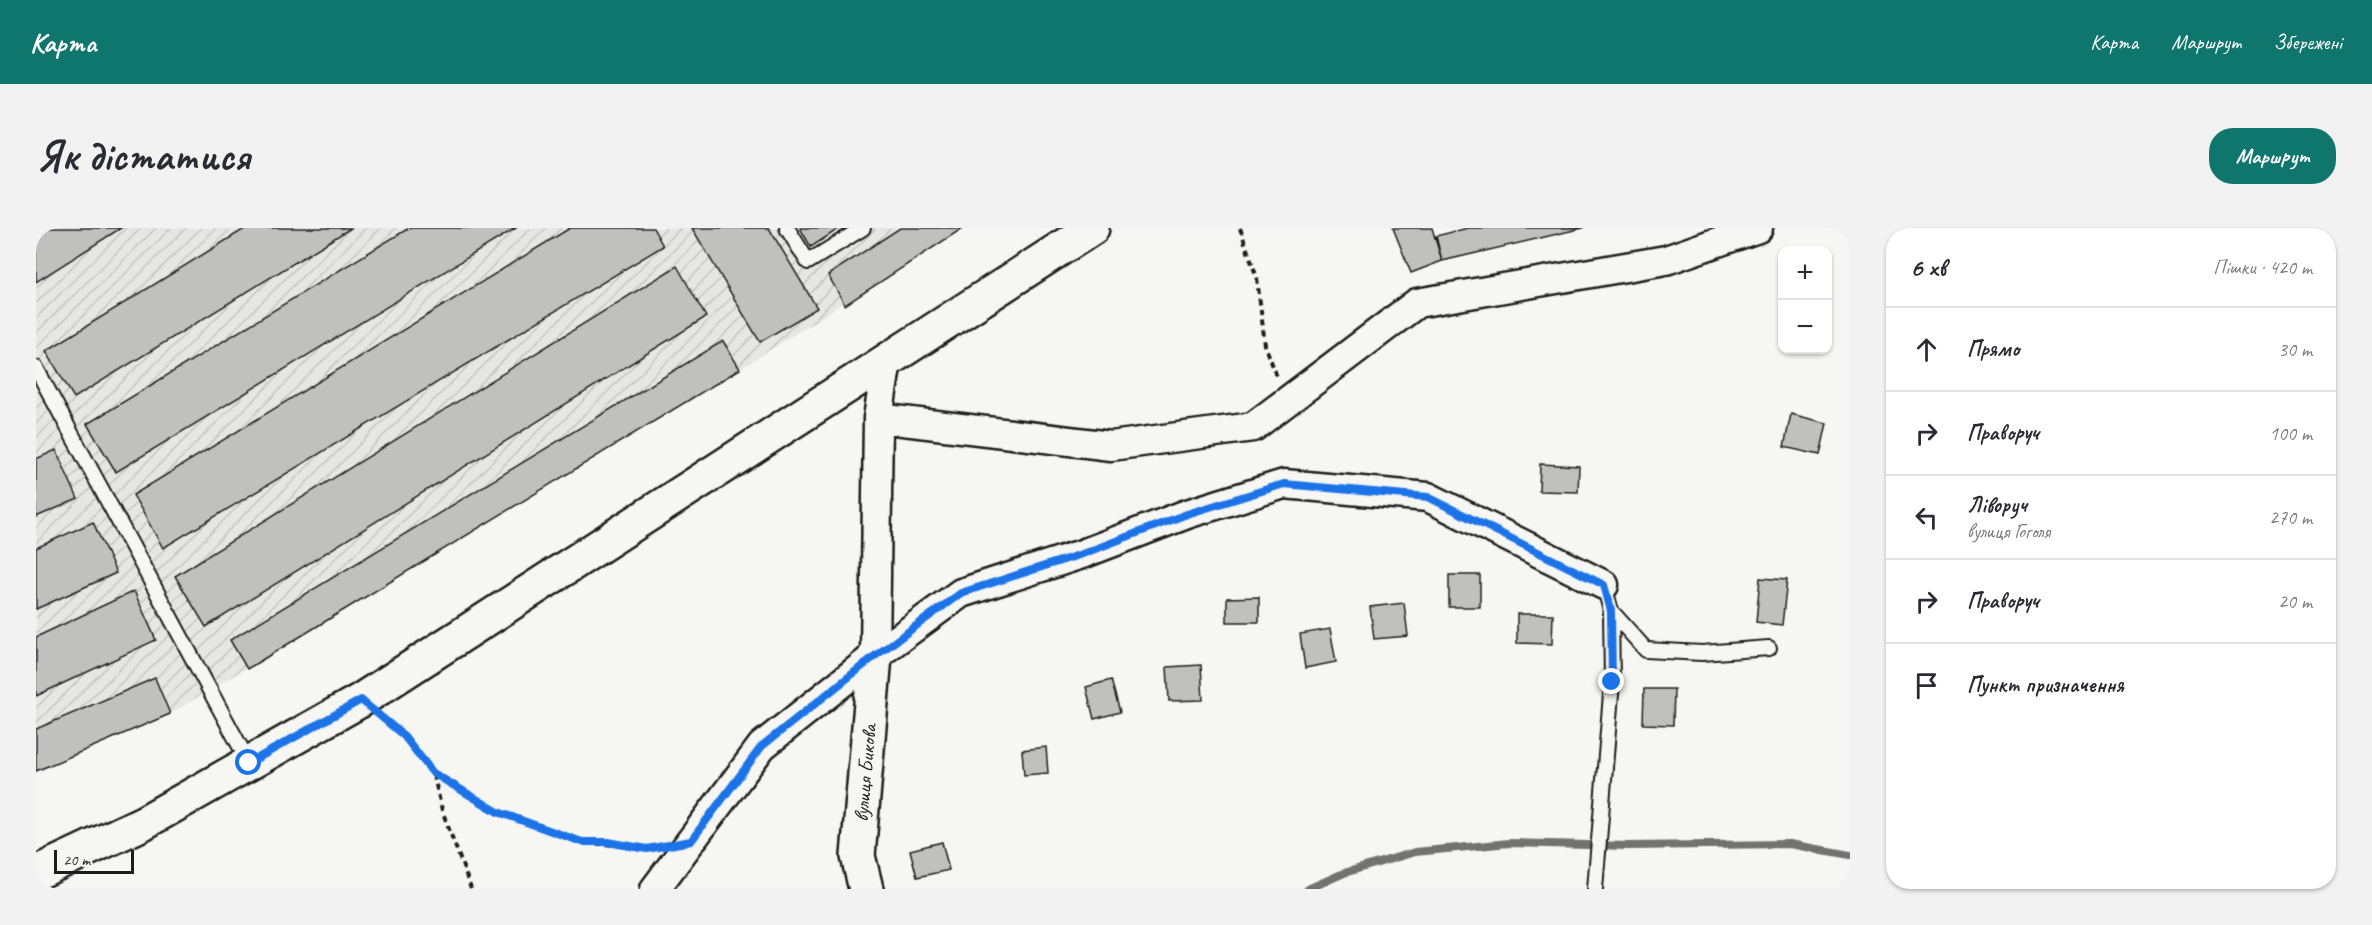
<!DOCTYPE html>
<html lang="uk">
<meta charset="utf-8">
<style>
body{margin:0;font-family:Caveat,sans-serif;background:#f2f2f3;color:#2b2b33}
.controls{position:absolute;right:18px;top:18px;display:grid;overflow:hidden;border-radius:12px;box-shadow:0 2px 4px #0004}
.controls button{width:54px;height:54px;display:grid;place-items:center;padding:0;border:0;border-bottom:2px solid #e1e1e2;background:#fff;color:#2b2b33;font:30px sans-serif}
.scale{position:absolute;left:18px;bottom:15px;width:80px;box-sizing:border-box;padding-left:6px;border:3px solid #1c1c1c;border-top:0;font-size:16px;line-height:21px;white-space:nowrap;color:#1c1c1c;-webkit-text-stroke:4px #f6f6f2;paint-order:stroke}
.stop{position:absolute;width:18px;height:18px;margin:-14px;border:4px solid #1a73e8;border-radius:50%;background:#fff}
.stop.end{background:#1a73e8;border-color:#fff;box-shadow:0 2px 6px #0008}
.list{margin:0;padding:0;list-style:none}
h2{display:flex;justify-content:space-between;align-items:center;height:78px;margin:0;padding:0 24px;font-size:26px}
h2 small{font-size:20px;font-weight:400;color:#7c7c81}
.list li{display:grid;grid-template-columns:39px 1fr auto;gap:18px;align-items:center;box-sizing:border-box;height:84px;padding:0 24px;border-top:2px solid #e1e1e2}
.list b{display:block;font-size:22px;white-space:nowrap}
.list p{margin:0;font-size:20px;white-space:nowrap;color:#7c7c81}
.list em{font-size:20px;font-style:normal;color:#7c7c81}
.icon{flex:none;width:33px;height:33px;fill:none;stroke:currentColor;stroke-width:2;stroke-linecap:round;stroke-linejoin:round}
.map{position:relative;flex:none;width:1814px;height:661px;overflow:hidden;border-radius:24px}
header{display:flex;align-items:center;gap:36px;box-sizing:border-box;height:84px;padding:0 30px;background:#0f766e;color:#fff}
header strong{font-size:28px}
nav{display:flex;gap:33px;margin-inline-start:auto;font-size:21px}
.intro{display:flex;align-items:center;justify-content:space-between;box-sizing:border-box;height:144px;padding:0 36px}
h1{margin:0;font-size:42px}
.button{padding:15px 27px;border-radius:24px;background:#0f766e;color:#fff;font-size:21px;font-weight:700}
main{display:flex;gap:36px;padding:0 36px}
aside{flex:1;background:#fff;border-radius:24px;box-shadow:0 2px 4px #0004}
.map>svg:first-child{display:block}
.industrial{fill:url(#industrial-furrows)}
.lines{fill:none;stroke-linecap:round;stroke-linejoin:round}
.stream{stroke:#727271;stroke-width:8}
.building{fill:#c0c0bd;stroke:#1c1c1c;stroke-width:1.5}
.lane-casing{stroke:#1c1c1c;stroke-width:18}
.street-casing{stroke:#1c1c1c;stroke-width:33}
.secondary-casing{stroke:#1c1c1c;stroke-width:38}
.path{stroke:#1c1c1c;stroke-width:4;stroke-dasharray:6 4.5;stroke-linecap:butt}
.lane{stroke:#f6f6f2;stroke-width:14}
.street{stroke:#f6f6f2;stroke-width:28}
.secondary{stroke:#f6f6f2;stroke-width:33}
.route{stroke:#1a73e8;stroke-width:8}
.labels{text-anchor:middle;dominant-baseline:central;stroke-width:5;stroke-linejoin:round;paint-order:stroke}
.street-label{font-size:21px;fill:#1c1c1c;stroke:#f6f6f2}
</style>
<header>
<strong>Карта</strong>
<nav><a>Карта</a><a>Маршрут</a><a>Збережені</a></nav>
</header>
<div class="intro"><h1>Як дістатися</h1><a class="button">Маршрут</a></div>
<main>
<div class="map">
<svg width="1814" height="661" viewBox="0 0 1814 661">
<defs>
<pattern id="industrial-furrows" width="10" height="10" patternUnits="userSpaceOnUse" patternTransform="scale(1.5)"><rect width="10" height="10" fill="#e6e6e2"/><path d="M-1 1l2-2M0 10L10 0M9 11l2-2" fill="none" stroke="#c5c5c1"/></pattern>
</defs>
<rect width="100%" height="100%" fill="#f6f6f2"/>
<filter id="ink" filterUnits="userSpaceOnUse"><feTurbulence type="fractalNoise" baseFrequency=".0167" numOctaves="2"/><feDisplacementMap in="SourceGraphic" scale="12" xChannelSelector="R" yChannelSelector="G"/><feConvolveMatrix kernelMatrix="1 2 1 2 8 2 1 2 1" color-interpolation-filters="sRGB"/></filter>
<g filter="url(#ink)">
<!-- industrial -->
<path class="industrial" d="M0,0H924L704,141L134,486L0,543Z"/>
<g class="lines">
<!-- stream -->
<path class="stream" d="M1272,661L1308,645L1379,624L1473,615L1593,618L1754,616L1814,627"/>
</g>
<!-- building -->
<path class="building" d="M11,0H85L0,54V7Z
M210,0H315L38,170L10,123Z
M373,0H480L80,244L51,196Z
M534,0H617L627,18L127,320L97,267Z
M656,0H733L781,80L724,114Z
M764,0H804L775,19Z
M864,0H927L809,77L792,47Z
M1357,0H1396L1406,33L1375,45Z
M1432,0H1547L1406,33L1400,8Z
M641,38L670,89L170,399L139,348Z
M687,113L704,141L211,441L194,412Z
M1755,186L1791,195L1784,227L1748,219Z
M20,222L42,271L0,289V231Z
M1504,236L1543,238L1542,264L1503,263Z
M57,294L80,345L0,381V320Z
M1413,347H1444V379H1413Z
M1724,350L1751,352L1746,397L1720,394Z
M98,363L120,412L0,468V409Z
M1223,369V394H1191V370Z
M1368,375L1372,408L1338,411L1334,379Z
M1481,386H1517L1516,416L1481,415Z
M1294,401L1300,434L1269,440L1264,406Z
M1165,437L1167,472L1133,473L1131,439Z
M119,450L134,486L0,543V501Z
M1075,452L1084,484L1058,491L1050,459Z
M1608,461H1638L1637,497L1607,496Z
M1010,519L1012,545L988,547L986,522Z
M906,614L913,642L881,649L874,622Z"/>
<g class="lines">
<defs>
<path id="lane" d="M751,0L772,34L827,0
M0,140L213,535
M1575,383L1610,422L1666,425L1733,420
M1559,661L1576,454L1575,383L1568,357"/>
<path id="street" d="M842,190L1075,218L1217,199L1381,75L1630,32L1722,0
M839,428L842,190L851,132
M619,661L726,518L839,428L925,365L1046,326L1151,286L1248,256L1392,269L1568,357"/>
<path id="secondary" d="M0,645L107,595L325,472L1056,0
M830,661L822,628L839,428"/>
</defs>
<!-- lane casing -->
<use href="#lane" class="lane-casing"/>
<!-- street casing -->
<use href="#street" class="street-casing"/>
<!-- secondary casing -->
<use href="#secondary" class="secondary-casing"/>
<!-- path -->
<path class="path" d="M1204,0L1221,50L1229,117L1241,149
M349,492L368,508L397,545L406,582L435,661
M397,545L462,584L546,614L616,620"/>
<!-- lane -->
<use href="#lane" class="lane"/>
<!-- street -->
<use href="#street" class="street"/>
<!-- secondary -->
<use href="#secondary" class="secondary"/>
</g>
</g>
<g class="lines" filter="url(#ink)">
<!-- route -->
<path class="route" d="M213,535L325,472L368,508L397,545L462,584L546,614H572L611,621L655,613L726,518L839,428L925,365L1046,326L1151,286L1248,256L1392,269L1568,357L1575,383L1576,454"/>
</g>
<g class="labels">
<!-- street labels -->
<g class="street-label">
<text transform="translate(829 545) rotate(-85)">вулиця Бикова</text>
</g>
</g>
</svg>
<div class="controls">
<button>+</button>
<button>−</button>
</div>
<div class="scale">20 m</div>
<div class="stop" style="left:213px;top:535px"></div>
<div class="stop end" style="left:1576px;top:454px"></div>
</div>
<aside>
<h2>6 хв<small>Пішки · 420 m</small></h2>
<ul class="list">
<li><svg class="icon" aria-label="ahead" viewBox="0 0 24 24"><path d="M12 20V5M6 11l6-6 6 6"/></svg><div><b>Прямо</b></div><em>30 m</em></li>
<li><svg class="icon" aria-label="right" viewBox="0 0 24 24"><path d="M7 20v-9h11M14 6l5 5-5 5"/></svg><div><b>Праворуч</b></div><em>100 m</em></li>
<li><svg class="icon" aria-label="left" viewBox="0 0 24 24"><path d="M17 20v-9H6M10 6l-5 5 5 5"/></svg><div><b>Ліворуч</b><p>вулиця Гоголя</p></div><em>270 m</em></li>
<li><svg class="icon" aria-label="right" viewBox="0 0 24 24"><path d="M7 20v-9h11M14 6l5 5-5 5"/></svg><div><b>Праворуч</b></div><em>20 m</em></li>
<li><svg class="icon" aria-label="arrive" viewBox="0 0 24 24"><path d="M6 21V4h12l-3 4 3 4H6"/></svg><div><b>Пункт призначення</b></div></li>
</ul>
</aside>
</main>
